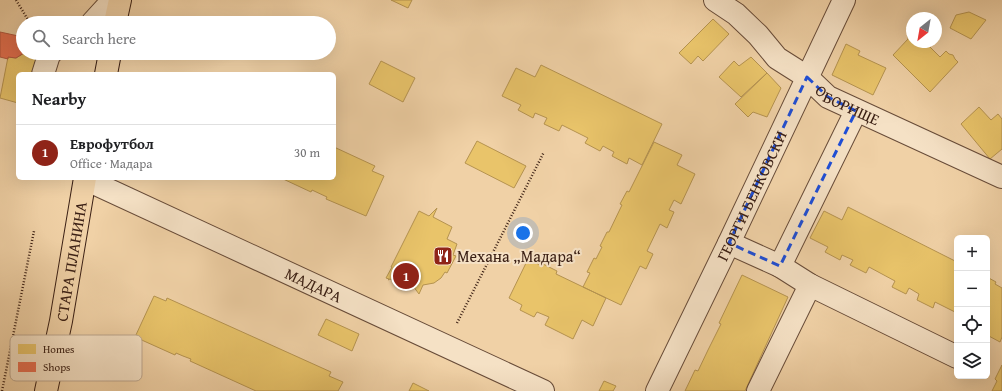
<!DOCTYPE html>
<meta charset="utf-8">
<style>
body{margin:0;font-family:"Gentium Book Plus",serif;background:#f6f6f6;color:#202124}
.controls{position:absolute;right:12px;bottom:12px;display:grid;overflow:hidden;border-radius:6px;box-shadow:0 4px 16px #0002}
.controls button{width:36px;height:36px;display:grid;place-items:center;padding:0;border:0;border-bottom:1px solid #e0e0e0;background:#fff;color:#202124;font:20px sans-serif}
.compass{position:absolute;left:906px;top:12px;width:36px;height:36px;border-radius:50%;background:#fff;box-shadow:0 4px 16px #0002;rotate:211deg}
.you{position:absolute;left:523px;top:233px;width:14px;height:14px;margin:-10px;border:3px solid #fff;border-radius:50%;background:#1a73e8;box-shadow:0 0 0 6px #1a73e833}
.badge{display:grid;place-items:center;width:26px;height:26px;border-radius:50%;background:#8f2418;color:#fff;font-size:13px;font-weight:700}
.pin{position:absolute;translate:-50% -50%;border:2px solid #fff;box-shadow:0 1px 4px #0006}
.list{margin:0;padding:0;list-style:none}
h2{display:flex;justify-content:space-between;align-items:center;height:52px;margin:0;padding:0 16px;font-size:17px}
h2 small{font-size:13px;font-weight:400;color:#757577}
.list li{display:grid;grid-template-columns:26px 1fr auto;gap:12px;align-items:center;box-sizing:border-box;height:56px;padding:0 16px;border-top:1px solid #e0e0e0}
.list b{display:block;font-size:15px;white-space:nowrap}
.list p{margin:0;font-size:13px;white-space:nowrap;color:#757577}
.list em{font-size:13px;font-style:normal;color:#757577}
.icon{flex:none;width:22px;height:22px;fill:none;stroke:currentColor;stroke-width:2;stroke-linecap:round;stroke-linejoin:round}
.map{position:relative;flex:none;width:1002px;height:391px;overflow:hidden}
.search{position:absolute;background:#fff;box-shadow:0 4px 16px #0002;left:16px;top:16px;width:320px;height:44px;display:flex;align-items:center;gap:10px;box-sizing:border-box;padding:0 14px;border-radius:22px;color:#757577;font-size:15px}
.panel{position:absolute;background:#fff;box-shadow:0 4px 16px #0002;left:16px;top:72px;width:320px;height:108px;border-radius:6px}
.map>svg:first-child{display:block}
.homes{fill:#e9c46a;stroke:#b59350}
.shops{fill:#e76f51;stroke:#b3573f}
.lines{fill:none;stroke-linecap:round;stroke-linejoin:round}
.minor-casing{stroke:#684c39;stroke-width:24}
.major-casing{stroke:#3b2015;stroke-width:24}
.path{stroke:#3b2015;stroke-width:2.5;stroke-dasharray:1 2;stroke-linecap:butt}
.minor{stroke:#f5e1c5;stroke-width:22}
.major{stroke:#f0d1a6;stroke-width:22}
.marked{fill:none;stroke:#1d4ed8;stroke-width:3;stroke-dasharray:8 5;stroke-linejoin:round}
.labels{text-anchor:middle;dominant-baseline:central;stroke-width:4;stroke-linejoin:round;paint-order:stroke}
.street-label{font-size:16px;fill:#3b2015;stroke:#f5e1c5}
.poi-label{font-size:16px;fill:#3b2015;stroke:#f5e1c5;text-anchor:start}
.key{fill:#f5e1c5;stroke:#bda790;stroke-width:1}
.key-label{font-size:11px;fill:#3b2015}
</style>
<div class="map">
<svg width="1002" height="391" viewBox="0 0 1002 391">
<rect width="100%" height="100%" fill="#f0d1a6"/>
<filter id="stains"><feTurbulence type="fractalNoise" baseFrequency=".005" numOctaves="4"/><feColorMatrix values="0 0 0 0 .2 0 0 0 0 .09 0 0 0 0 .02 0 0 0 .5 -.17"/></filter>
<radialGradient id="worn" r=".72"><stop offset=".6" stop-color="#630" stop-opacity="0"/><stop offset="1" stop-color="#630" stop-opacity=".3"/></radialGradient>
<!-- homes -->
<path class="homes" d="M391,0H412L408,8Z
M969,12L986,20L971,39L950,28L956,15Z
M713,19L729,34L703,61L698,56L691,64L679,53Z
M910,35H912V42H925L940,57L946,51L949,54L953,55L955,59L958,62L930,92L893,55L908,39V36Z
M846,44L860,51L858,55L886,68L873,95L832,75Z
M24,53H31L40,66L57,73V74H18V103L0,98L8,57L16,58Z
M751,57L767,73L741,97L719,77L734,61L739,66Z
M381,61L415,78L403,102L369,84Z
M541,65L662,124L642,165L629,158L627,164L612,156L614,152L603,146L600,151L585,143L588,138L562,125L559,131L544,124L547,118L535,113L533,118L518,110L521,105L502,96L516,68L535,77Z
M767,73L781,88L767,117L753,112L748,117L735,104Z
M979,107L991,120L998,114L1002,119V149L990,159L961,124Z
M477,141L526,166L514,188L465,163Z
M654,142L682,155L677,165L695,174L681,204L674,200L669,210L674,212L667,228L660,224L647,251L653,254L646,269L640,266L621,305L583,287L590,273L587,272L594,258L596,259L602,247L600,246L607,232H609L622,205L620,204L627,191L629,192Z
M334,147L375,166L372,171L384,176L366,216L326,199L327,197L312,190L311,192L281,178H334Z
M848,207L957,262V313L935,302L933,308L917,300L919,294L909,288L906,294L892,287L895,281L869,267L866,273L850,265L853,260L842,255L840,260L825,252L828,247L810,238L824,211L842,220Z
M437,208L433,217L452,227L447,239L457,244L453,255L456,256L447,273L445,272L441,278L434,283L423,285L419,294L413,286L404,287L403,285L390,279L388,280L389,279L386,278L392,267H391L419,211L429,216Z
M528,259L542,266L543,264L557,271L556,274L606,298L593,326L582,320L573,339L545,325L549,317L537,312L534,317L520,310L522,305L509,298Z
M742,275L788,297L745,391H685L695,370L698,371L708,350L721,324L719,323Z
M987,277L996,282L995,284L1002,288V337L1000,342L987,335Z
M154,296L166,301L167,298L331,372L329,376L343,382L338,391H256L190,361L191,359L183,356L176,353L175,355L135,337Z
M326,319L359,334L352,351L318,335Z
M1002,365V391H992L997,381L995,379Z
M604,381L616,386L613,391H599Z
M413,383L429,391H409Z"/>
<!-- shops -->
<path class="shops" d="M0,32L23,37V53H24L16,58L8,57V59L0,57Z"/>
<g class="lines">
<defs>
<g id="minor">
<path id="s1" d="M715,0L736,14L758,35L777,58L807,77L828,97L1002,177"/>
<path d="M92,23L113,0"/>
<path d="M43,74L49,55L51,53"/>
<path id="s2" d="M85,179L543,391"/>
<path d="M729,243L780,266L810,285L957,357"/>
<path d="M780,266L856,111"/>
<path id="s3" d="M657,391L729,243L844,0"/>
<path d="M758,391L810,285"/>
</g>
<g id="major">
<path d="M115,23L120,0"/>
<path d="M106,74L110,53"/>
<path id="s4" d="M46,391L61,321L85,178"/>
</g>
</defs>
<!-- minor casing -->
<use href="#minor" class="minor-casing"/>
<!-- major casing -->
<use href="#major" class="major-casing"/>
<!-- path -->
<path class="path" d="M16,0L30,23
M457,323L544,152
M2,391L34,231"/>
<!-- minor -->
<use href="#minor" class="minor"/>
<!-- major -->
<use href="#major" class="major"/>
</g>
<!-- marked area -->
<path class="marked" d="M807,77L828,97L856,111L780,266L729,243Z"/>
<!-- icons -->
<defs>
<symbol id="restaurant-square" viewBox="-11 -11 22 22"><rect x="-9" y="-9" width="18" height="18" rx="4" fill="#8f2418" stroke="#f5e1c5"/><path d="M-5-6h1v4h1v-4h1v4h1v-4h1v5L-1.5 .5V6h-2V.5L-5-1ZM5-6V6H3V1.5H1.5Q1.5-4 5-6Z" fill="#fff"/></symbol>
</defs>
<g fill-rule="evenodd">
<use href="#restaurant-square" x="432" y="245" width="22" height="22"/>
</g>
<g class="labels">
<!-- street labels -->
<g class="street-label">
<text stroke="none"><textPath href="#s1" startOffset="171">ОБОРИЩЕ</textPath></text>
<text stroke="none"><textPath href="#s3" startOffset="217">ГЕОРГИ БЕНКОВСКИ</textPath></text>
<text stroke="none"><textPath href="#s4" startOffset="132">СТАРА ПЛАНИНА</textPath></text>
<text stroke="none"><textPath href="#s2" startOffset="252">МАДАРА</textPath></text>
</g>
<!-- poi labels -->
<g class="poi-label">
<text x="457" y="256">Механа „Мадара“</text>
</g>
</g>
<!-- legend -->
<rect x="10" y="335" width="132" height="46" rx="6" class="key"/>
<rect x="18" y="344" width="18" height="10" fill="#e9c46a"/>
<rect x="18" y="362" width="18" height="10" fill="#e76f51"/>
<g class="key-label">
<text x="43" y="353">Homes</text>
<text x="43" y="371">Shops</text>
</g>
<rect width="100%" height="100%" filter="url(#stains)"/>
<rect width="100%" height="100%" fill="url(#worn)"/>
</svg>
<div class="controls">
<button>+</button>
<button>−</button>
<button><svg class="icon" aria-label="locate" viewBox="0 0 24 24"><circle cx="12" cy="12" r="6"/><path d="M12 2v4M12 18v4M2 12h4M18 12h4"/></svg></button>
<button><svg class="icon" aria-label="layers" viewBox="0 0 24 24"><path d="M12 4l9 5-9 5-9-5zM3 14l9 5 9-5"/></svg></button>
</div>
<svg class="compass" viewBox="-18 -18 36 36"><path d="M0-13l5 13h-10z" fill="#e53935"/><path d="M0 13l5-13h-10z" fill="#757577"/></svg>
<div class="you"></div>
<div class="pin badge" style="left:406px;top:276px">1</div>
<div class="search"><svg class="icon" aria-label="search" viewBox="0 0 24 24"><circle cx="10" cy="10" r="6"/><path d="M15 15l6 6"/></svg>Search here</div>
<section class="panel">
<h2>Nearby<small></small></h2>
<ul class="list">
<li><span class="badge">1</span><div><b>Еврофутбол</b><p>Office · Мадара</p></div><em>30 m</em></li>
</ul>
</section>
</div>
